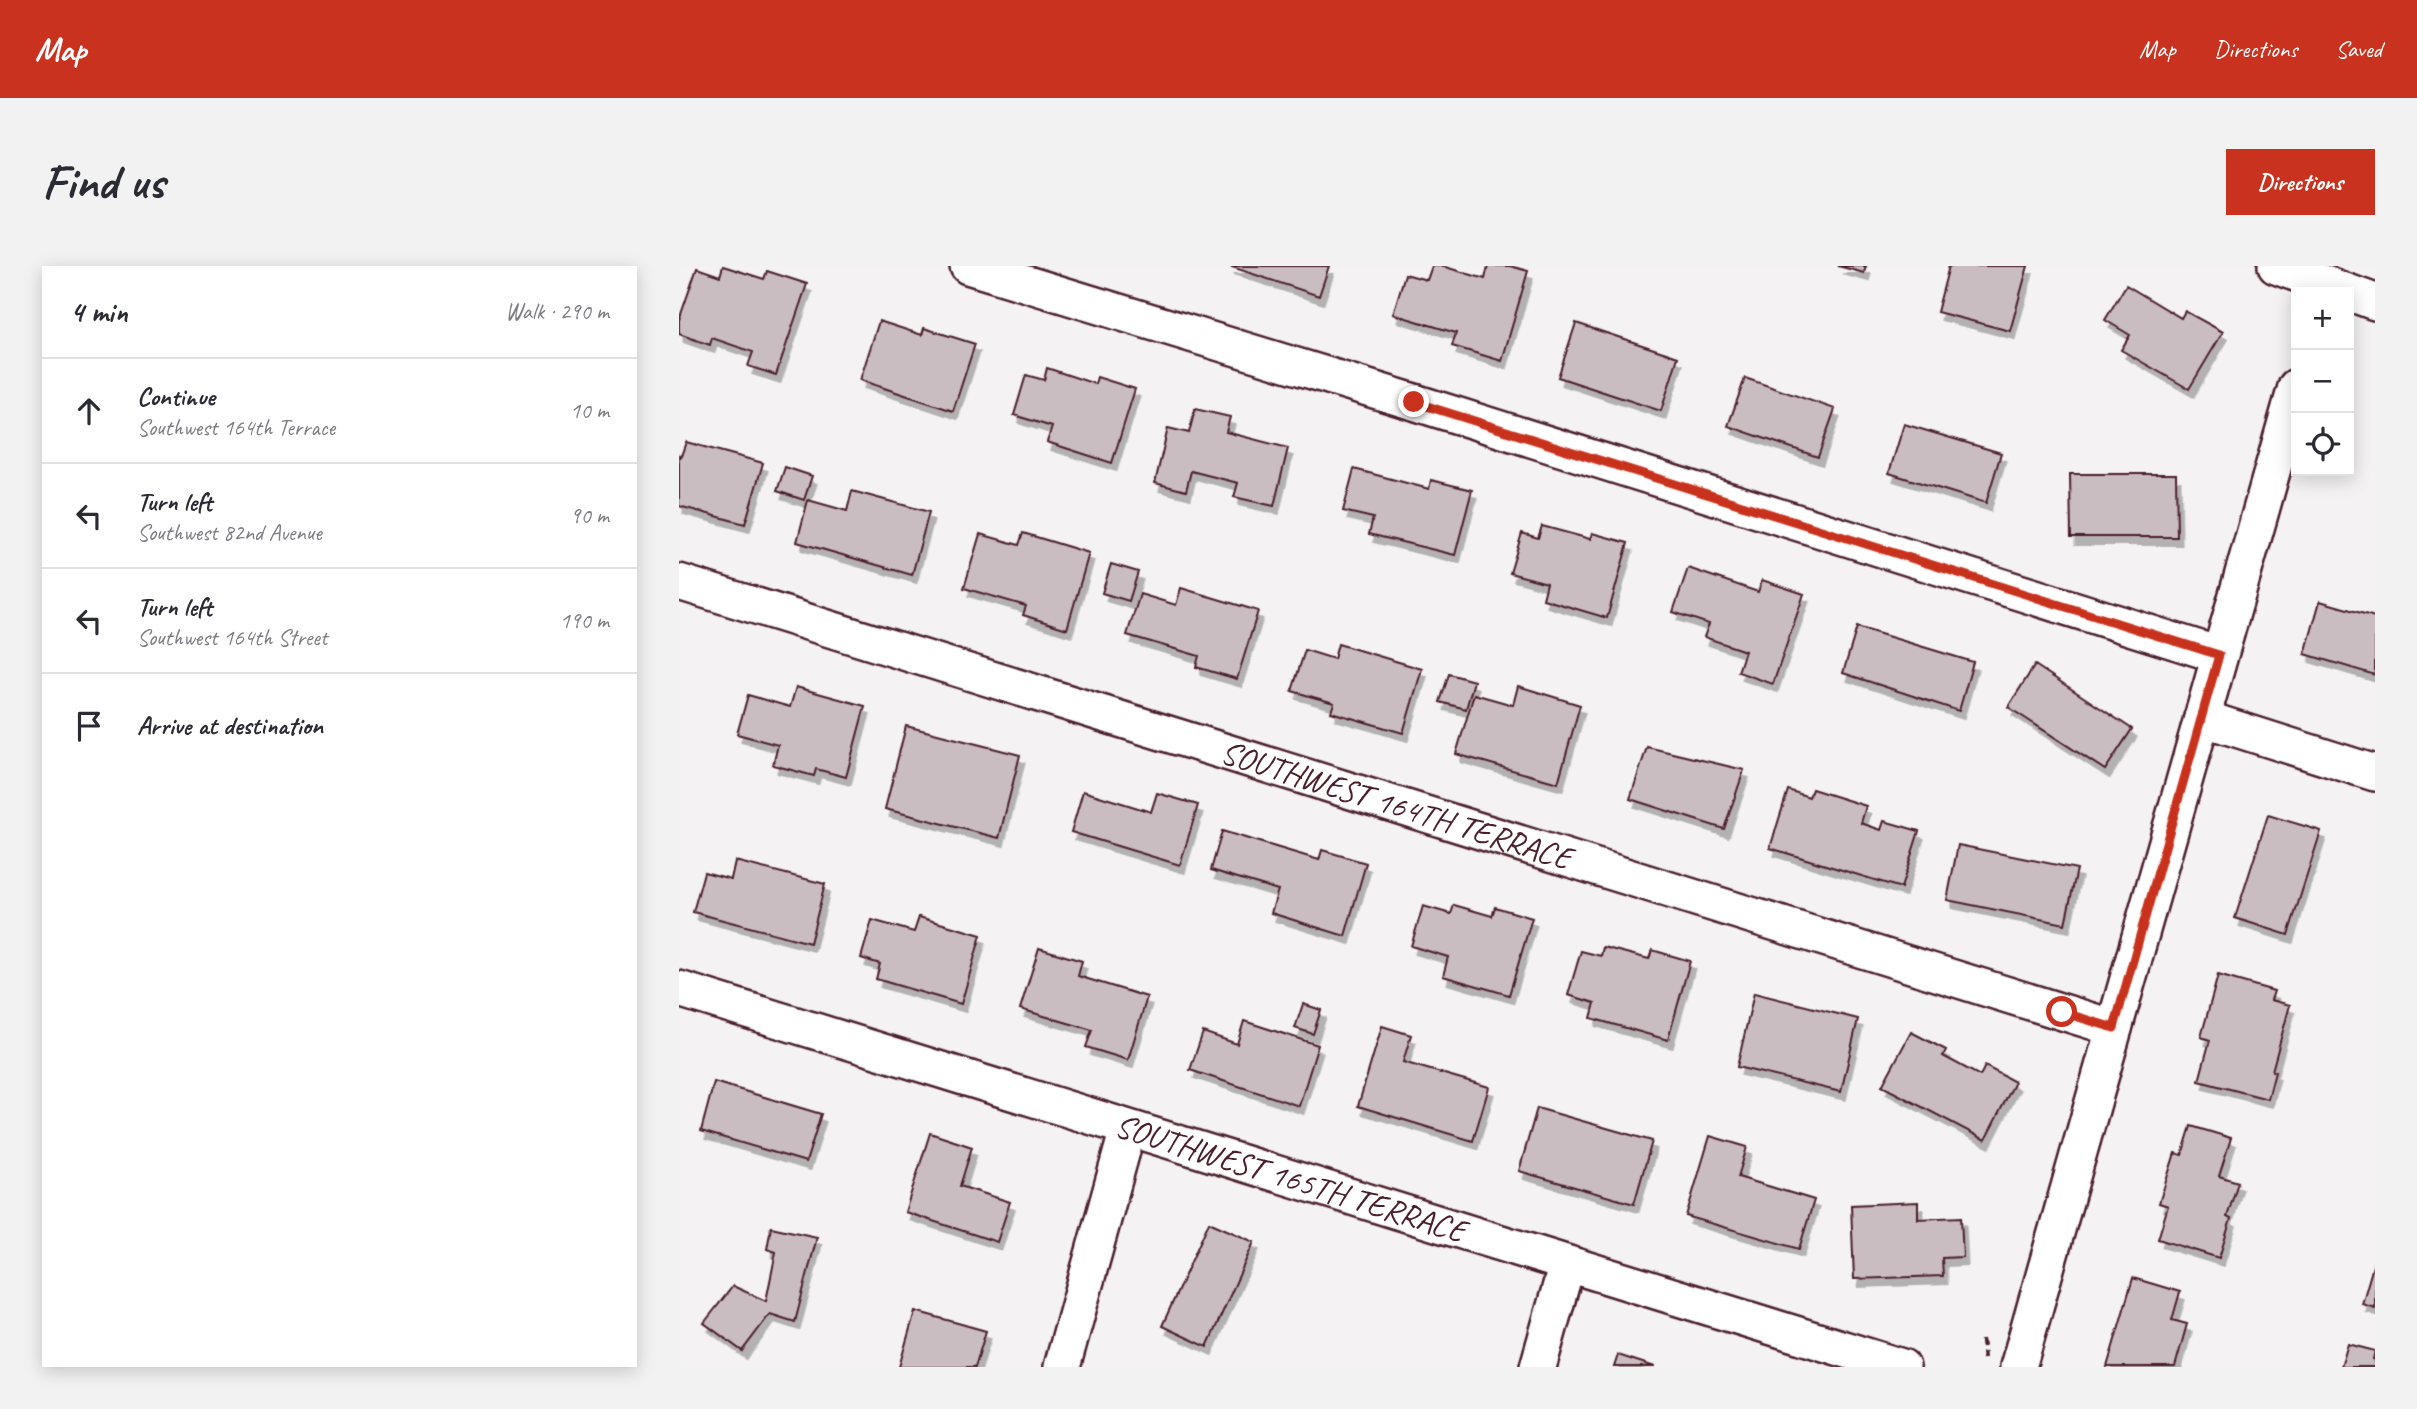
<!DOCTYPE html>
<meta charset="utf-8">
<style>
:root{--surface:#fff;--page:#f2f2f3;--text:#2b2b33;--muted:#7c7c81;--line:#e1e1e2;--accent:#c8321e}
body{margin:0;font-family:Caveat,sans-serif;background:var(--page);color:var(--text)}
.controls{position:absolute;right:21px;top:21px;display:grid;overflow:hidden;border-radius:0px;box-shadow:0 4px 18px #0003}
.controls button{width:63px;height:63px;display:grid;place-items:center;padding:0;border:0;border-bottom:2px solid var(--line);background:var(--surface);color:var(--text);font:35px sans-serif}
.stop{position:absolute;width:21px;height:21px;margin:-16px;border:5px solid #c8321e;border-radius:50%;background:#fff}
.stop.end{background:#c8321e;border-color:#fff;box-shadow:0 2px 7px #0008}
.list{margin:0;padding:0;list-style:none}
h2{display:flex;justify-content:space-between;align-items:center;height:91px;margin:0;padding:0 28px;font-size:30px}
h2 small{font-size:23px;font-weight:400;color:var(--muted)}
.list li{display:grid;grid-template-columns:46px 1fr auto;gap:21px;align-items:center;box-sizing:border-box;height:105px;padding:0 28px;border-top:2px solid var(--line)}
.list b{display:block;font-size:26px;white-space:nowrap}
.list p{margin:0;font-size:23px;white-space:nowrap;color:var(--muted)}
.list em{font-size:23px;font-style:normal;color:var(--muted)}
.icon{flex:none;width:38px;height:38px;fill:none;stroke:currentColor;stroke-width:2;stroke-linecap:round;stroke-linejoin:round}
.map{position:relative;flex:none;width:1696px;height:1101px;overflow:hidden;border-radius:0px}
header{display:flex;align-items:center;gap:42px;box-sizing:border-box;height:98px;padding:0 35px;background:var(--accent);color:#fff}
header strong{font-size:33px}
nav{display:flex;gap:38px;margin-inline-start:auto;font-size:24px}
.intro{display:flex;align-items:center;justify-content:space-between;box-sizing:border-box;height:168px;padding:0 42px}
h1{margin:0;font-size:49px}
.button{padding:18px 32px;border-radius:0px;background:var(--accent);color:#fff;font-size:24px;font-weight:700}
main{display:flex;gap:42px;padding:0 42px}
aside{flex:1;background:var(--surface);border-radius:0px;box-shadow:0 4px 18px #0003}
.map>svg:first-child{display:block}
.building{fill:#cabdc1;stroke:#4a1f2b;stroke-width:2;filter:url(#shadow)}
.lines{fill:none;stroke-linecap:round;stroke-linejoin:round}
.minor-casing{stroke:#4a1f2b;stroke-width:40}
.path{stroke:#4a1f2b;stroke-width:4.5;stroke-dasharray:7 5;stroke-linecap:butt}
.minor{stroke:#fff;stroke-width:35}
.route{stroke:#c8321e;stroke-width:9}
.labels{text-anchor:middle;dominant-baseline:central;stroke-width:6;stroke-linejoin:round;paint-order:stroke}
.street-label{font-size:33px;fill:#4a1f2b;stroke:#fff}
</style>
<header>
<strong>Map</strong>
<nav><a>Map</a><a>Directions</a><a>Saved</a></nav>
</header>
<div class="intro"><h1>Find us</h1><a class="button">Directions</a></div>
<main>
<aside>
<h2>4 min<small>Walk · 290 m</small></h2>
<ul class="list">
<li><svg class="icon" aria-label="ahead" viewBox="0 0 24 24"><path d="M12 20V5M6 11l6-6 6 6"/></svg><div><b>Continue</b><p>Southwest 164th Terrace</p></div><em>10 m</em></li>
<li><svg class="icon" aria-label="left" viewBox="0 0 24 24"><path d="M17 20v-9H6M10 6l-5 5 5 5"/></svg><div><b>Turn left</b><p>Southwest 82nd Avenue</p></div><em>90 m</em></li>
<li><svg class="icon" aria-label="left" viewBox="0 0 24 24"><path d="M17 20v-9H6M10 6l-5 5 5 5"/></svg><div><b>Turn left</b><p>Southwest 164th Street</p></div><em>190 m</em></li>
<li><svg class="icon" aria-label="arrive" viewBox="0 0 24 24"><path d="M6 21V4h12l-3 4 3 4H6"/></svg><div><b>Arrive at destination</b></div></li>
</ul>
</aside>
<div class="map">
<svg width="1696" height="1101" viewBox="0 0 1696 1101">
<defs>
<filter id="shadow"><feDropShadow dx="4.5" dy="8" stdDeviation="0" flood-color="#0004"/></filter>
</defs>
<rect width="100%" height="100%" fill="#f4f2f2"/>
<filter id="ink" filterUnits="userSpaceOnUse"><feTurbulence type="fractalNoise" baseFrequency=".0143" numOctaves="2"/><feDisplacementMap in="SourceGraphic" scale="14" xChannelSelector="R" yChannelSelector="G"/><feConvolveMatrix kernelMatrix="1 2 1 2 8 2 1 2 1" color-interpolation-filters="sRGB"/></filter>
<g filter="url(#ink)">
<!-- building -->
<path class="building" d="M44,0L85,13L88,5L128,18L97,109L69,100L74,86L33,72L31,79L0,68V54L18,2L41,10Z
M550,0H650L640,30Z
M753,0H763L806,13L809,0H831L849,5L823,95L773,80L777,67L714,48L726,8L748,14Z
M1159,0H1187L1185,7Z
M1270,0H1349L1331,65L1258,46Z
M1447,19L1502,52L1506,45L1544,66L1510,123L1442,84L1451,69L1426,54Z
M200,55L243,69L245,62L296,78L274,145L181,114Z
M897,57L999,91L982,145L879,111Z
M368,102L416,118L418,111L456,123L433,197L368,176L373,161L335,149L347,109L365,114Z
M1066,112L1156,143L1139,191L1049,160Z
M516,143L551,151L547,166L609,182L595,240L555,231L559,217L512,205L507,225L476,217L489,162L510,167Z
M1225,158L1322,187L1307,237L1210,207Z
M7,176L84,197L66,258L0,240V189L2,190Z
M106,201L133,210L125,234L98,225Z
M675,203L750,223L752,214L793,224L776,289L690,268L694,252L664,245Z
M1391,208H1497L1498,271H1392Z
M173,225L250,246L233,309L118,276L129,234L168,245Z
M863,260L911,273L913,267L949,277L928,352L864,333L868,317L831,307L843,267L859,272Z
M344,267L410,287L388,363L344,349L347,340L285,322L301,268L340,279Z
M432,298L459,306L450,335L423,327Z
M1009,302L1079,326L1083,314L1125,328L1094,418L1059,406L1066,385L1025,371L1030,358L994,346Z
M502,322L579,345L558,413L517,401L520,390L448,369L461,328L497,339Z
M1641,335L1696,351V409L1626,388Z
M1178,361L1294,396L1280,445L1164,407Z
M659,378L743,403L724,467L652,446L655,437L613,425L626,384L655,393Z
M1356,399L1453,463L1426,504L1329,441Z
M770,408L795,415L787,443L761,436Z
M839,420L901,439L879,517L777,488L795,428L834,439Z
M117,421L186,440L167,511L137,503L135,510L94,499L99,479L58,468L69,429L111,441Z
M227,460L341,489L320,572L206,543Z
M968,481L1065,504L1045,563L951,533Z
M1133,523L1187,540L1182,557L1202,564L1205,555L1240,565L1222,622L1091,582L1109,524L1130,531Z
M404,525L472,546L478,527L519,539L501,599L392,566Z
M1589,549L1642,565L1609,669L1556,652Z
M543,565L640,594L643,584L687,597L666,670L592,647L599,624L532,604Z
M1279,579L1398,603L1386,658L1268,634Z
M56,595L146,618L131,677L14,646L25,606L52,613Z
M775,639L813,650L816,641L853,652L830,729L764,710L769,691L732,680L744,640L772,648Z
M240,651L302,669L282,738L197,713L201,698L182,692L193,654L235,666Z
M924,681L970,693L973,684L1011,695L989,774L912,752L916,737L889,729L902,685L922,690Z
M360,682L403,695L399,710L468,731L449,794L407,781L413,764L341,743Z
M1539,709L1595,725L1592,734L1611,739L1593,805L1596,806L1589,833L1520,815L1531,774L1522,771Z
M1075,727L1179,753L1162,826L1058,801Z
M624,738L642,744L634,768L616,762Z
M565,755L639,779L620,840L511,804L524,766L558,778Z
M703,760L732,769L724,796L810,821L794,875L679,840Z
M1232,766L1267,784L1264,790L1301,810L1306,800L1336,816L1306,874L1203,820Z
M35,816L142,848L127,896L22,865Z
M858,842L973,875L955,938L840,905Z
M1512,860L1552,872L1540,910L1559,916L1548,951L1552,953L1540,992L1479,973L1489,940L1480,937L1496,887L1503,889Z
M251,867L293,881L281,920L331,936L318,976L226,946Z
M1031,870L1068,881L1059,911L1135,934L1120,983L1007,950Z
M1239,936V953L1282,951L1284,991L1263,992L1264,1010L1175,1013L1172,939Z
M530,956L575,976L528,1081L483,1060Z
M92,961L138,971L116,1056L91,1048L63,1085L25,1057L54,1020L87,1035L97,986L88,983Z
M1696,993V1042L1683,1038Z
M1454,1012L1501,1026L1493,1054L1508,1058L1496,1101H1428Z
M236,1045L307,1065L296,1101H220Z
M1669,1078L1696,1085L1694,1093L1696,1094V1101H1662Z
M939,1089L976,1101H935Z"/>
<g class="lines">
<!-- minor casing -->
<g class="minor-casing">
<g id="minor">
<path d="M289,0L735,136L1540,389"/>
<path d="M1597,0L1696,36"/>
<path id="s1" d="M0,316L1435,762"/>
<path d="M1523,452L1696,507"/>
<path id="s2" d="M0,723L1223,1101"/>
<path d="M383,1101L449,863"/>
<path d="M859,1101L888,998"/>
<path d="M1339,1101L1617,121"/>
</g>
</g>
<!-- path -->
<path class="path" d="M1303,1074L1305,1094"/>
<!-- minor -->
<use href="#minor" class="minor"/>
</g>
</g>
<g class="lines" filter="url(#ink)">
<!-- route -->
<path class="route" d="M735,136L1540,389L1435,762L1383,746"/>
</g>
<g class="labels">
<!-- street labels -->
<g class="street-label">
<text stroke="none"><textPath href="#s1" startOffset="751">SOUTHWEST 164TH TERRACE</textPath></text>
<text stroke="none"><textPath href="#s2" startOffset="640">SOUTHWEST 165TH TERRACE</textPath></text>
</g>
</g>
</svg>
<div class="controls">
<button>+</button>
<button>−</button>
<button><svg class="icon" aria-label="locate" viewBox="0 0 24 24"><circle cx="12" cy="12" r="6"/><path d="M12 2v4M12 18v4M2 12h4M18 12h4"/></svg></button>
</div>
<div class="stop" style="left:1383px;top:746px"></div>
<div class="stop end" style="left:735px;top:136px"></div>
</div>
</main>
